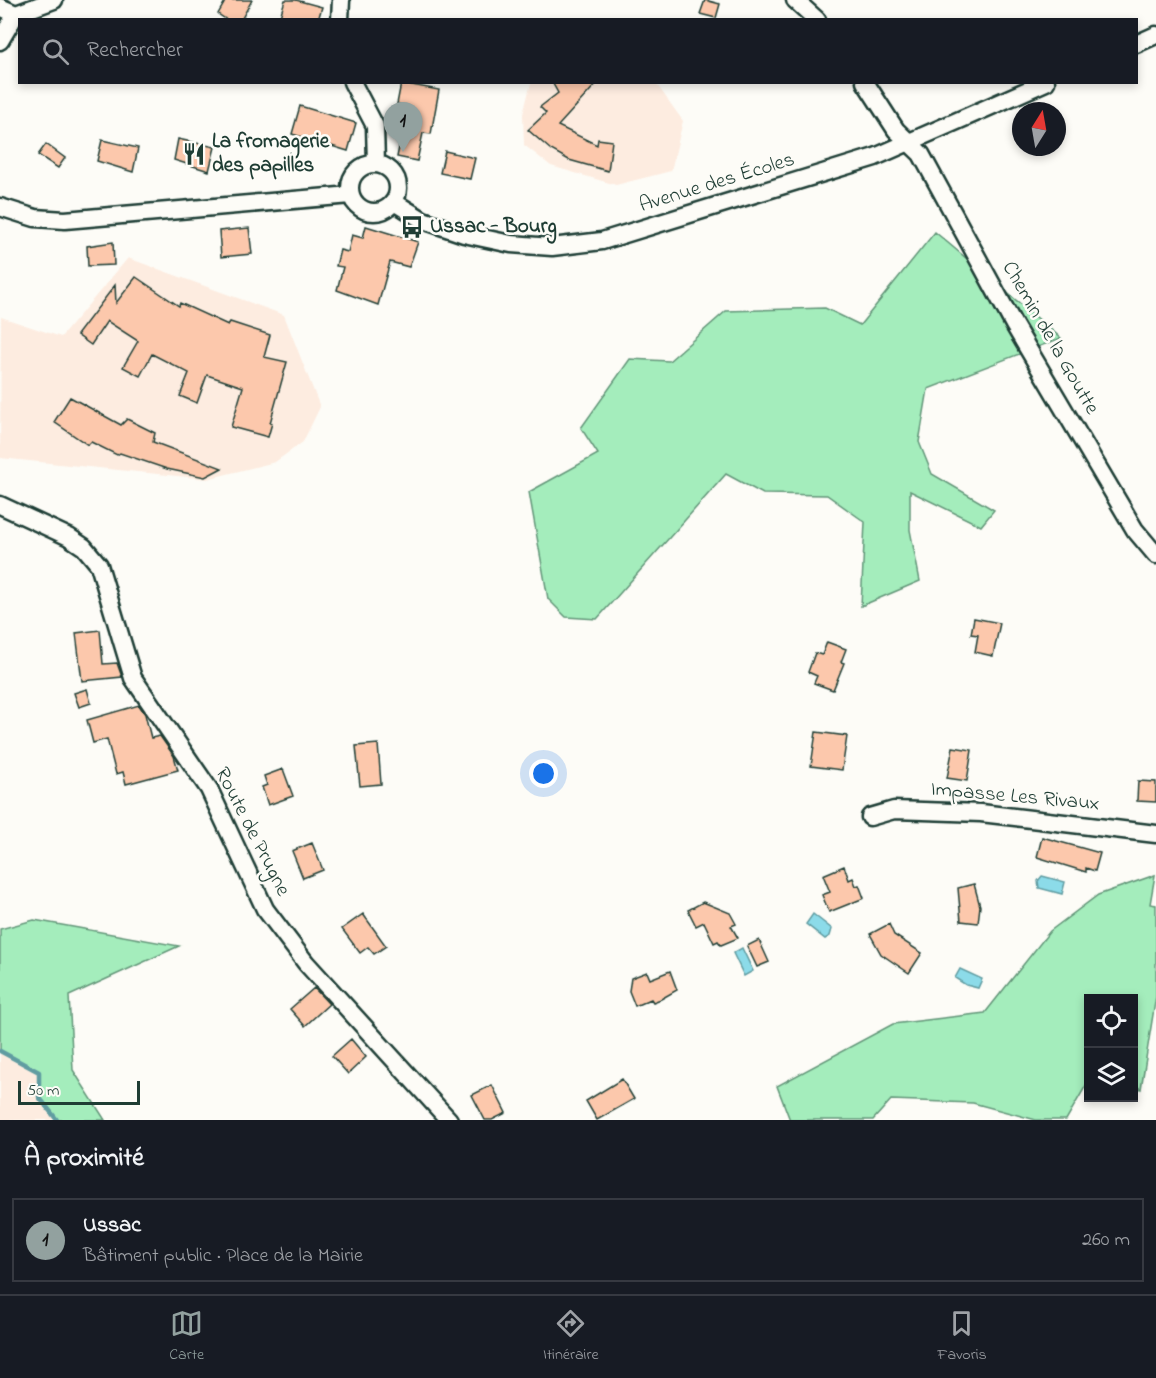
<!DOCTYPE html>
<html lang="fr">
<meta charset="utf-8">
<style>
:root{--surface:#171b24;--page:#242831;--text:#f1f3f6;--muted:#9ea1a6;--line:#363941;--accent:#92a19f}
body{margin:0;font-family:"Indie Flower",sans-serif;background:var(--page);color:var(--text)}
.controls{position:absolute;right:18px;bottom:18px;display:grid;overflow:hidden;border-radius:0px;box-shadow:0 3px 9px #0003}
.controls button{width:54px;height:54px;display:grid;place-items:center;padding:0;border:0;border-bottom:2px solid var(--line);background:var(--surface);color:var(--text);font:30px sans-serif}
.compass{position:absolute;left:1012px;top:102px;width:54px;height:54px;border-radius:50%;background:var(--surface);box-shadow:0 3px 9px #0003;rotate:11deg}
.scale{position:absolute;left:18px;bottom:15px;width:122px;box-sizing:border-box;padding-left:6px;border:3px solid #1f3d34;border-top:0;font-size:16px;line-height:21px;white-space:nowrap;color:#1f3d34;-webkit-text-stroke:4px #fdfcf7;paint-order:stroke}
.you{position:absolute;left:544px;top:774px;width:21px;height:21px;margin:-15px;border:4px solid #fff;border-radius:50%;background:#1a73e8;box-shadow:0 0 0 9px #1a73e833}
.badge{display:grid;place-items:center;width:39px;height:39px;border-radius:50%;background:var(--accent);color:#111;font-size:20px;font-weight:700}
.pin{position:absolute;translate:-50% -50px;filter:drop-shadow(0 2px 3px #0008)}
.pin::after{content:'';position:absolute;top:32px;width:21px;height:18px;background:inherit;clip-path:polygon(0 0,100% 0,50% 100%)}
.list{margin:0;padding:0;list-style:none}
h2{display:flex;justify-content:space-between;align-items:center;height:78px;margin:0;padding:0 24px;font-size:26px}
h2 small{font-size:20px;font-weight:400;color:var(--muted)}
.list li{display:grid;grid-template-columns:39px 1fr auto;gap:18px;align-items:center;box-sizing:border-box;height:84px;margin:0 12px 12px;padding:0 12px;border:2px solid var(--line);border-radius:0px}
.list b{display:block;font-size:22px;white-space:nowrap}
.list p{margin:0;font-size:20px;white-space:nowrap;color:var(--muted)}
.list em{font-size:20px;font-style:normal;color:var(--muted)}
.icon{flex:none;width:33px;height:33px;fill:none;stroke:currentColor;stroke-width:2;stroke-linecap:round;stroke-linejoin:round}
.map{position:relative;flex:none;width:1156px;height:1120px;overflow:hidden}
.search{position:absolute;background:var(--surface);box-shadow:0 3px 9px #0003;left:18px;right:18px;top:18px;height:66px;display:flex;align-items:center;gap:15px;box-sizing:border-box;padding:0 21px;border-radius:0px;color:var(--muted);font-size:22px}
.sheet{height:174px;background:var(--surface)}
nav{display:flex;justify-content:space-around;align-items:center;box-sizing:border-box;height:84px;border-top:2px solid var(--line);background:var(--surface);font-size:16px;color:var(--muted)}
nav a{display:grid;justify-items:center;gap:3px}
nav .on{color:var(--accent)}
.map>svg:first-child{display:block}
.built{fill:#fdece0}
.green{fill:#a4edbc;stroke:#629578;stroke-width:1.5}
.water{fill:#8cdbe9;stroke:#609ca1;stroke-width:1.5}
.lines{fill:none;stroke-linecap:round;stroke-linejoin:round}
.stream{stroke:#609ca1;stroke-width:4.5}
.building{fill:#fcc8ac;stroke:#1f3d34;stroke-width:1.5}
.minor-casing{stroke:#1f3d34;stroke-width:21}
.minor{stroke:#fdfcf7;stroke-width:16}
.labels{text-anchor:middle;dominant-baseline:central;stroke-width:5;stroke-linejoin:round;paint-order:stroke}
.poi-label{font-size:21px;font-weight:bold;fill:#1f3d34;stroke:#fdfcf7;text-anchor:start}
.street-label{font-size:21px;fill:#1f3d34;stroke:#fdfcf7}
</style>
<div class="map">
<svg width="1156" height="1120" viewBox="0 0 1156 1120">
<rect width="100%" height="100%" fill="#fdfcf7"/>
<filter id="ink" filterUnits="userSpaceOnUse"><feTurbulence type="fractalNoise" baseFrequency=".0167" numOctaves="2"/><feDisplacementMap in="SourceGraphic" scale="12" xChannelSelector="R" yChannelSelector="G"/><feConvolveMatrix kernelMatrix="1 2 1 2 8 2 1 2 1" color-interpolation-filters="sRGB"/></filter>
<g filter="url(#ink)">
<!-- built -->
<path class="built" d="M655,82L683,121L671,171L616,185L551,166L524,145L523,114L531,83Z
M128,258L284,315L320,407L303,442L275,462L207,479L0,458L1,317L61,337Z
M0,1051L39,1072V1097L57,1120H0Z"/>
<!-- green -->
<path class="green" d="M935,232L1061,338L928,389L919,442L932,474L994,510L981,526L910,491V530L920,581L861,606L865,522L827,495L763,494L726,474L597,619L566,617L548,599L529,492L598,454L581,428L630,359L669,361L726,311L825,308L860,325Z
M1155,875L1150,904L1156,905V996L1141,1089L1134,1085V998H1088V1082L1066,1120H1036L973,1103L891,1100L873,1120H790L777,1086L893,1024L985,1013L1050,931L1098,895Z
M34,920L179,946L69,996L73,1070L105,1120H57L39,1097V1072L0,1051V929Z"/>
<!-- water -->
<path class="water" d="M1042,876L1065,882L1062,894L1039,888L1038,881Z
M813,914L832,929L830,936L825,939L806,924Z
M742,948L753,971L744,976L733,953Z
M960,969L982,979L978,988L966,985L955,978Z"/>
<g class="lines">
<!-- stream -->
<path class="stream" d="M0,1051L39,1072V1097L57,1120"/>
</g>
<!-- building -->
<path class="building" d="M226,0H252L241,20H227L218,14Z
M285,0H296L322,7L318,20H279Z
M705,0L720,4L716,18L700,14Z
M552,82H598L558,126L597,145L598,139L612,141L608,171L569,160L551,150L528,130L546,113L540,107L558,93Z
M401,83L439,90L431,134L423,133L417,161L397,157L403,128H400L402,105L397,104Z
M300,106L356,123L348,151L292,134Z
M178,139L215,147L209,171L174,160Z
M102,140L138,148L133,172L97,161Z
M46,144L65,158L58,168L38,155Z
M445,151L475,158L470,179L440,173Z
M366,226L418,242L409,267L390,262L378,305L337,290L343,267L336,266L340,250L348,252L352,235L363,238Z
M249,228L252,254L221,257L219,231Z
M113,242L114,265L88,266L87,246Z
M136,277L179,306L180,303L228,325L230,322L270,335L264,357L287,362L270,423H272L268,437L231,427L243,387L207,375L197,403L180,396L189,373L152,354L140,376L123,367L138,341L107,321L91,345L77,335L115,285L116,303Z
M70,397L121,425L127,419L155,433L153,442L222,468L205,477L167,469L120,453L117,455L91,442L88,445L54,422Z
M974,618L1000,623L993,656L975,652L978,635L971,634Z
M100,630L103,664L117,663L122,677L82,681L76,633Z
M827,642L846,649L841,662L844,663L833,690L814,683L817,676L808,672L815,653L822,655Z
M87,689L91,703L79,707L74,693Z
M139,705L145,714L151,738L160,736L174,756L178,770L126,784L123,772L116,774L107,739L93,743L87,720Z
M816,732L847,736L842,770L811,766Z
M378,744L381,784L360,786L356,746Z
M953,747L972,750L967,781L947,778Z
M283,769L293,796L268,805L262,787L267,785L264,776Z
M1138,781L1156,782V802L1137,801Z
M1042,837L1100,853L1095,871L1086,868V872L1037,857Z
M312,843L323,870L303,878L292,851Z
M844,866L849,880L853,878L856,886L859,885L864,898L829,912L822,895L830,892L823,875Z
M974,884L980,906L978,923L961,921L958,888Z
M703,902L730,913L736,924L731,926L738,938L721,945L718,941L714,943L704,922L696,926L688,910Z
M363,914L386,946L374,954L368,947L360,953L342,929Z
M889,924L894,935L922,953L909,973L881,954L870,934Z
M759,940L769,962L757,967L747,946Z
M670,971L677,990L661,999L653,1002L651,999L635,1006L629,991L631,978L647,972L650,979Z
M314,988L329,1004L305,1026L290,1009Z
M351,1039L366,1057L348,1074L332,1056Z
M622,1079L634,1099L597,1120L586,1101Z
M492,1085L506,1113L492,1120H485L472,1095Z"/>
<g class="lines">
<!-- minor casing -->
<g class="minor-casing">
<path id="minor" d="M795,0L817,20
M0,7L16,14L54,0
M340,20L341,0
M0,41L16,14
M1136,44L1156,35
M352,82L375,126L376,164
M865,82L896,130L921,154L1014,325L1135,530L1156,555
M350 188a24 24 0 1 1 48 0a24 24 0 1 1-48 0Z
M394,202L423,220L464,234L511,244L552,247L602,241L875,157L1046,82
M0,207L35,218L65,220L351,195
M0,505L69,537L84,547L99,565L133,678L209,789L265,909L306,963L449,1120
M870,817L894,810L981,813L1156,834"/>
</g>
<!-- minor -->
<use href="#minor" class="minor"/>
</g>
</g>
<!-- icons -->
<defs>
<g id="restaurant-bare" transform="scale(1.8)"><path d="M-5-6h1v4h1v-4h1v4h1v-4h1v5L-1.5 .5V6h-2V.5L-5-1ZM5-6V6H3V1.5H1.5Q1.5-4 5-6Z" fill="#1f3d34" stroke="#fdfcf7" stroke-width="2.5" paint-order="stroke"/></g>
<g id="bus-bare" transform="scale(1.8)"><path d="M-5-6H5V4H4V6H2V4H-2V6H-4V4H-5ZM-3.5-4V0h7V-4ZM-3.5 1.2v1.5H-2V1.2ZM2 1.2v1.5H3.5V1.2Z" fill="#1f3d34" stroke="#fdfcf7" stroke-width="2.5" paint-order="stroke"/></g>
</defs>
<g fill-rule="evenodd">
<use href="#restaurant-bare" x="194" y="154"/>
<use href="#bus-bare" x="412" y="227"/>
</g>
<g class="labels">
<!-- poi labels -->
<g class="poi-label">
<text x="212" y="142">La fromagerie<tspan x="212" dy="24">des papilles</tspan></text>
<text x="430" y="227">Ussac - Bourg</text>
</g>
<!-- street labels -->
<g class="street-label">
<text transform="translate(717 183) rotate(-17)">Avenue des Écoles</text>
<text transform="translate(1050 338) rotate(60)">Chemin de la Goutte</text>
<text transform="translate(1015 797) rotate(5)">Impasse Les Rivaux</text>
<text transform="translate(252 832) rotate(63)">Route de Prugne</text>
</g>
</g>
</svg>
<div class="controls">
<button><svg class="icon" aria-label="locate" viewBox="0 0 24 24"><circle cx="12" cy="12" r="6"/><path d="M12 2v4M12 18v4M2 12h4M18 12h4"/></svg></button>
<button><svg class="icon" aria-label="layers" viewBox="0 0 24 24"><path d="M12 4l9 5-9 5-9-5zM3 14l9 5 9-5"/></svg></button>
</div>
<svg class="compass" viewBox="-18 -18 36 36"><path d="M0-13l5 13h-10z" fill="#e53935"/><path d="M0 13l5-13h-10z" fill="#9ea1a6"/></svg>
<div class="scale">50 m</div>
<div class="you"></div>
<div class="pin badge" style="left:403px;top:152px">1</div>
<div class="search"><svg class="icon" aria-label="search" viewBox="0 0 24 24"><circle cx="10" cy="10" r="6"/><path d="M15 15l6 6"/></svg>Rechercher</div>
</div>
<section class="sheet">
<h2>À proximité<small></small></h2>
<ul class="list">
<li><span class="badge">1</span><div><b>Ussac</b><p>Bâtiment public · Place de la Mairie</p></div><em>260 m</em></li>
</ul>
</section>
<nav>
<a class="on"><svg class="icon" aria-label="map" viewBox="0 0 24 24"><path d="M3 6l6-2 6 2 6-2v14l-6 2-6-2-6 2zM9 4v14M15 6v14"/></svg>Carte</a>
<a><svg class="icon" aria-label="directions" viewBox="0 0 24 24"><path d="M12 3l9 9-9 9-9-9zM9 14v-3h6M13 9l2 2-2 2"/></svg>Itinéraire</a>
<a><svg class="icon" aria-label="saved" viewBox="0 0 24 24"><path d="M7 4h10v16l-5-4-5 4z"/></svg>Favoris</a>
</nav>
